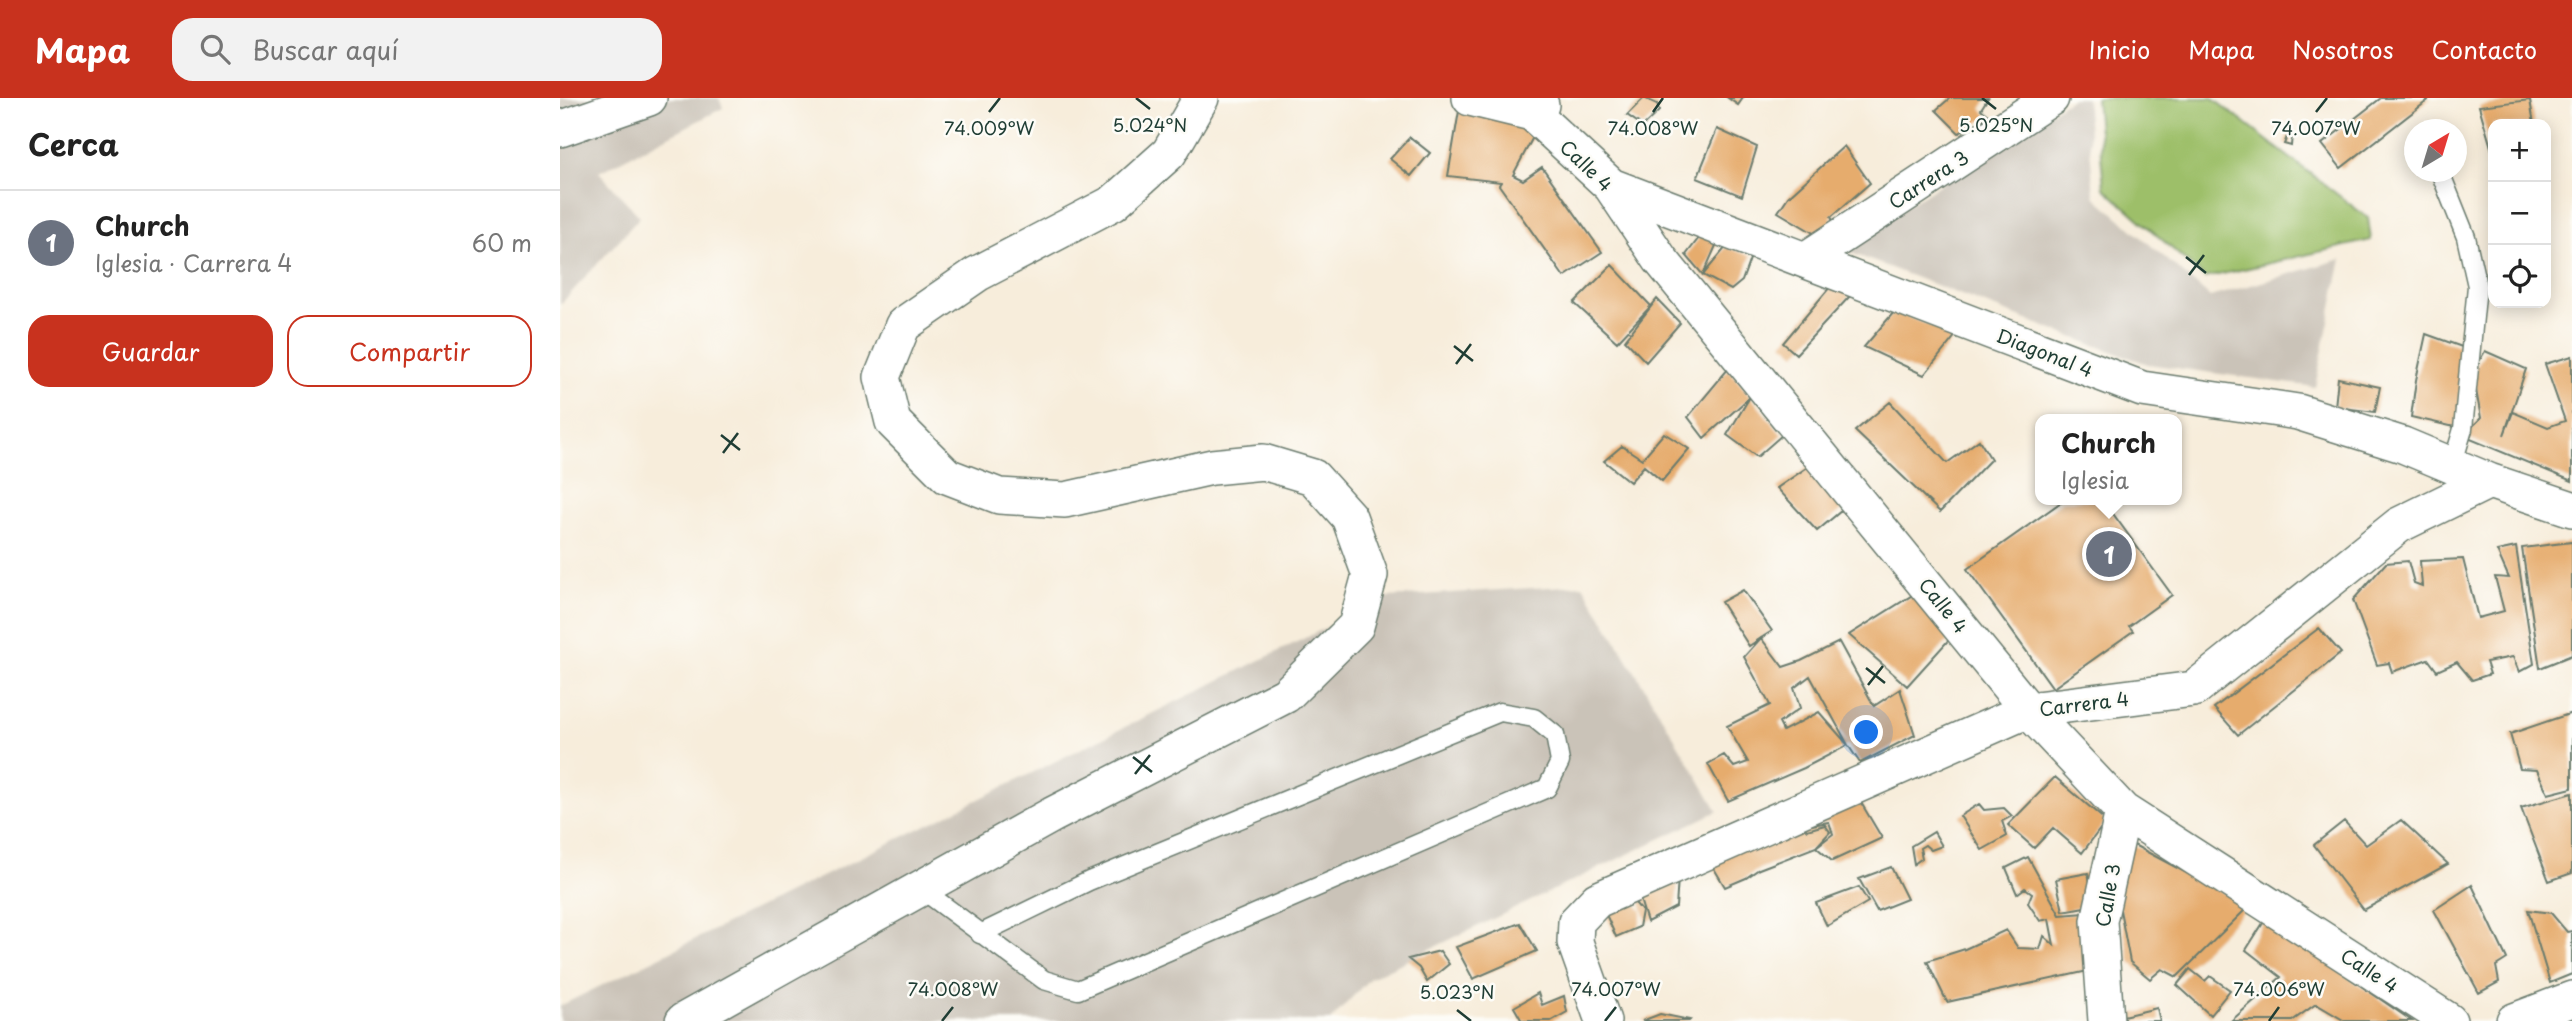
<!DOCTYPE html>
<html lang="es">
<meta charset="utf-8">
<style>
:root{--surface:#fff;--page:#f2f2f2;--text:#222;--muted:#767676;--line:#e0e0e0;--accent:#c8321e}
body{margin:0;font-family:"Playpen Sans",sans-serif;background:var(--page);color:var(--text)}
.controls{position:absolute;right:21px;top:21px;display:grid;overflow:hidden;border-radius:14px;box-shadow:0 4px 18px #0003}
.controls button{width:63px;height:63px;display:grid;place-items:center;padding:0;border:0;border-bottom:2px solid var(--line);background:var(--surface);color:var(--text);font:35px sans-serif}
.compass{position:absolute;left:1844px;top:21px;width:63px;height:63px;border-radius:50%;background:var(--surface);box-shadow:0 4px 18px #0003;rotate:38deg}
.you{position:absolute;left:1307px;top:635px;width:24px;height:24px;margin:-18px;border:5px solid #fff;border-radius:50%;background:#1a73e8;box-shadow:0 0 0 10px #1a73e833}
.badge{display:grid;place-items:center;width:46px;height:46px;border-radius:50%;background:var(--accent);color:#fff;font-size:23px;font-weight:700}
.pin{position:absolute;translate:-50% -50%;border:4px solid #fff;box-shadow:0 2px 7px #0006}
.popup{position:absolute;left:1475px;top:316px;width:147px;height:91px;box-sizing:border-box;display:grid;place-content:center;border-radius:14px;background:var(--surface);filter:drop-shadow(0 2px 5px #0005);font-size:23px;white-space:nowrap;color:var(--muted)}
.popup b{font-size:26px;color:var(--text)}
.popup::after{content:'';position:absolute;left:50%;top:100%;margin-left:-14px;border:14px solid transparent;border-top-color:var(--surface)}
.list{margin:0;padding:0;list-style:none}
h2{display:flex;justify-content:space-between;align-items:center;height:91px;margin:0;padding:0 28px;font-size:30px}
h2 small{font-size:23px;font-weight:400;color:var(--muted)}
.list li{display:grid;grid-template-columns:46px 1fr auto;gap:21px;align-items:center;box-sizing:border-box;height:105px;padding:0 28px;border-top:2px solid var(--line)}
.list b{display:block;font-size:26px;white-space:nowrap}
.list p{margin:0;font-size:23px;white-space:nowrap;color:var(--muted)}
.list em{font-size:23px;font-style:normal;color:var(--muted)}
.actions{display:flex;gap:14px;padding:21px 28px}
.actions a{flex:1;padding:16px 0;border:2px solid var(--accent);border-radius:21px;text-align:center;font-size:24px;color:var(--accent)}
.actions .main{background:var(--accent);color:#fff}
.icon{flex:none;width:38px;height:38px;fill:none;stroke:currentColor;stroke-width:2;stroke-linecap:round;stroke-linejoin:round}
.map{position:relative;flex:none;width:2012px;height:923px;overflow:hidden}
header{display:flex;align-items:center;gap:42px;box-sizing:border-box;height:98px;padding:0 35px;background:var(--accent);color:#fff}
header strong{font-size:33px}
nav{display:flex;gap:38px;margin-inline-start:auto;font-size:24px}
.search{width:490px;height:63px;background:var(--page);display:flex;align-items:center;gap:18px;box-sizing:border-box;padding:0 24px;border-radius:21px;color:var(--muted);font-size:26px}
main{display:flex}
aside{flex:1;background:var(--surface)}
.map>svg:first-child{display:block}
.industrial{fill:#cac3b8}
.green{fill:#9dbf69;stroke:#5e7e4e;stroke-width:2}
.building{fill:#e6ac6d;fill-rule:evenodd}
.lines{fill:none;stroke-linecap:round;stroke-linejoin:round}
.lane-casing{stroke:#6b7b6e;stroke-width:21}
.street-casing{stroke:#6b7b6e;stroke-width:38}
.lane{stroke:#fff;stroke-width:18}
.street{stroke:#fff;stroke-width:35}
.ticks{fill:none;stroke:#1f3d34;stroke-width:2.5}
.labels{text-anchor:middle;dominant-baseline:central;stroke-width:5;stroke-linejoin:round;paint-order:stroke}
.street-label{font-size:19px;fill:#1f3d34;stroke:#fdfcf7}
.ticks-label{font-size:18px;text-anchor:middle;fill:#1f3d34;stroke:#fdfcf7;stroke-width:5;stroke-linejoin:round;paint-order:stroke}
</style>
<header>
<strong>Mapa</strong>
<div class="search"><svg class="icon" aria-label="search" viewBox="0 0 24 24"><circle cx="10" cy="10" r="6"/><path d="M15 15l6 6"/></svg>Buscar aquí</div>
<nav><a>Inicio</a><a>Mapa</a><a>Nosotros</a><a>Contacto</a></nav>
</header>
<main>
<aside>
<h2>Cerca<small></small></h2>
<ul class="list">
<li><span class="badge" style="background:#6b7280">1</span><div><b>Church</b><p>Iglesia · Carrera 4</p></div><em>60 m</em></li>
</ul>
<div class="actions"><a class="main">Guardar</a><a>Compartir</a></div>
</aside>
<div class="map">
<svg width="2012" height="923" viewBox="0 0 2012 923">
<rect width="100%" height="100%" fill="#fdfcf7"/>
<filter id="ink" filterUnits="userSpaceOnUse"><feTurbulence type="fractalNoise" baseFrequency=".0143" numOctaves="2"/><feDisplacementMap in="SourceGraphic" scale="14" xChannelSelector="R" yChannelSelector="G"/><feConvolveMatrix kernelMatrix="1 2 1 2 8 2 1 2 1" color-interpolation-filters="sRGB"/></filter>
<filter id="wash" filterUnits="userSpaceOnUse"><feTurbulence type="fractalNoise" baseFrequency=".00686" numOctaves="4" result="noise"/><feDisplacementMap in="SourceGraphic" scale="28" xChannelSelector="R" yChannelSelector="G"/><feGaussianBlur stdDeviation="1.57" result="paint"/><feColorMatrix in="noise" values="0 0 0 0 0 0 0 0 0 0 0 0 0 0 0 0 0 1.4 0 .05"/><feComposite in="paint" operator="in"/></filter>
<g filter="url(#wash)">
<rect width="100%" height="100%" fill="#f7eddb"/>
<!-- industrial -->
<path class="industrial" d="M0,0H159L163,10L39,74L80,119L0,207Z
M1512,0H1526L1534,98L1650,199L1782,161L1755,289L1588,266L1506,237L1281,151Z
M1023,487L1158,713L810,880L770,923H0V908L828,499Z"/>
<!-- green -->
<path class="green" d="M1536,0H1652L1808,120L1811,142L1645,180L1544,90Z"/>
<g id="blocks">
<!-- building -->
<path class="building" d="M1084,0L1097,6L1099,13L1083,28L1067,17Z
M1168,0H1183L1178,7Z
M1390,0H1428L1421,11L1429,18L1399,35L1376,12Z
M1821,0H1871L1781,70L1762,46Z
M1970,2L1974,26H1933V56L1919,8Z
M900,7L957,18L973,39L953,77L963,82L982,69L1042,154L1004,179L939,87L941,84L888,78Z
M1157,31L1197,49L1182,98L1137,80Z
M1729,34L1732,36L1731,48L1724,46Z
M850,39L870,55L851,78L830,61Z
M1284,48L1310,85L1271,119L1274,125L1262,140L1218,114L1228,99Z
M1145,132L1158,143L1143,177L1126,157Z
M1166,149L1191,158L1182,183L1171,192L1143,177Z
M1052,167L1091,208L1057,244L1014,205Z
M1275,183L1290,198L1236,256L1223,245Z
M1097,201L1120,225L1086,264L1065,242Z
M1334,214L1396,237L1364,277L1304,249Z
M1866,236L1902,249L1899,330L1851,319L1856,282Z
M1925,253L1966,271L1944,337L1953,314L1988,329L2005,323L1985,266L2012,258V383L1903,338L1921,320L1913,275Z
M1168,271L1222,337L1197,359L1167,337L1190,299L1144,340L1128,319Z
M1778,280L1820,289L1815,314L1775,309Z
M1330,304L1387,365L1419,342L1431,361L1380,414L1295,333Z
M1104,335L1129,351L1102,383L1084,368L1070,384L1044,363L1062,348L1082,361Z
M1258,362L1288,407L1257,433L1217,390Z
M1504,402H1543L1612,497L1569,528L1573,533L1493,590L1407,471Z
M2012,444V557L1980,570L1962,450Z
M1956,449L1974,566L1959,574L1953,559L1926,564L1930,576L1912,582L1897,564L1877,573L1868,561L1832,574L1829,565L1817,567L1793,502L1826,465L1848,463L1854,485L1862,488L1860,463L1903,461L1918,520L1944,513L1935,479L1949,480L1937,453Z
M1367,488L1395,535L1347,588L1289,537Z
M1183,492L1212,533L1201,540L1223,569L1241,563L1279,544L1314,608L1340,591L1355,637L1300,665L1288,647L1244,670L1168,703L1148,666L1164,657L1174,669L1188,664L1167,628L1210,607L1184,559L1201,540L1189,548L1161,504ZM1250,578L1288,647L1259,614L1223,633L1219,625L1240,610L1234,590Z
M1759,530L1781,555L1678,637L1654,610Z
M2012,615V690L1988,696L1977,672L1960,671L1950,636Z
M1495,679L1546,723L1522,755L1493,730L1474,750L1448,727Z
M2012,695V775L1989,783L1961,710Z
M1300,703L1322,740L1272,763L1256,749L1273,736L1269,724L1246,728Z
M1419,706L1424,712L1444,710L1452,718L1442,723L1447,738L1422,752L1400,718Z
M1230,717L1247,732L1265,727L1270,734L1256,749L1199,771L1186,780L1165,789L1152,767Z
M1841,722L1888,766L1804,812L1754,747L1784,723L1806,747Z
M1374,734L1382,748L1371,752L1365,747L1360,750L1362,760L1354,766L1351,748Z
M1572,746L1689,808L1617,879L1602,871L1590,881L1570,864L1556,791Z
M1468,759L1500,817L1525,815L1528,873L1387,904L1367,863L1405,851L1446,832L1458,850L1480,851L1484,838L1494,847L1489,821L1480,823L1468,805L1472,795L1465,790L1457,796L1446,770Z
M1331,769L1347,801L1317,813L1299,781Z
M1528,775L1535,807L1503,813L1496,781Z
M1118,780L1116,809L1087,824L1079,798Z
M1912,787L1947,861L1936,868L1939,884L1919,895L1874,812Z
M1299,789L1308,804L1267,828L1256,805Z
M1070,799L1082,813L1079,829L1056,839L1044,812Z
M1968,812L1991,815L2007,834L2012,833V876L1990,885Z
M1705,822L1852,923H1785L1756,906L1732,923H1671L1721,879L1686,852Z
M960,825L977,853L913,881L896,849Z
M880,853L889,866L867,884L859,870L848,861Z
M1630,871L1645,883L1650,878L1670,892L1650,917L1617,887Z
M978,895L982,907L1004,898L1007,914L991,923H962L954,909Z
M1597,910L1600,923H1565L1563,918Z
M1100,916L1130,922L1129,923H1082Z"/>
</g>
</g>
<g filter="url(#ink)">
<use href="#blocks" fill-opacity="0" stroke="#6b7b6e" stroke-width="2"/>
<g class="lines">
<!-- lane casing -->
<g class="lane-casing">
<path id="lane" d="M1880,74L1906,139L1917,188L1903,331L1892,368
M360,790L484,882L518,892L987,690L1000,664L995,637L974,620L940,614L529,783L420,836"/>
</g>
<!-- street casing -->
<g class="street-casing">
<path id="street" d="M910,0L972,15L981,7
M961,0L972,15L1051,88L1100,161L1468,612L1563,713L1889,923
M0,31L89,0
M1051,88L1582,291L1738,314L1843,347L1929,383L2012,411
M1245,162L1491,0
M123,923L492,717L726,597L796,528L810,477L789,419L753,379L703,364L652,369L505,402L439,398L387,378L333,324L322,279L343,227L417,176L553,105L609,55L641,0
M1043,923L1015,844L1016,824L1037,802L1468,612L1634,591L1839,427L1929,383
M1546,923L1539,823L1563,713
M1954,923L2012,901"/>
</g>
<!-- lane -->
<use href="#lane" class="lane"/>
<!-- street -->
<use href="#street" class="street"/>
</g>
</g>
<!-- ticks -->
<path class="ticks" d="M576,0L590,11M1422,0L1436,11M429,14L440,0M1093,14L1103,0M1756,14L1767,0M1626,159L1646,175M1629,177L1644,157M894,248L913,263M896,266L911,246M161,337L180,352M163,355L178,335M1306,570L1325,585M1308,587L1323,568M573,659L592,674M575,676L590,657M897,912L911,923M382,923L393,909M1045,923L1056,909M1709,923L1719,909"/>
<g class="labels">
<!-- street labels -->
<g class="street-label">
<text transform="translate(1027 67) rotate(44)">Calle 4</text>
<text transform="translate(1368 81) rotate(-33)">Carrera 3</text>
<text transform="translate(1485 254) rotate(21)">Diagonal 4</text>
<text transform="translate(1384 507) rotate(51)">Calle 4</text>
<text transform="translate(1524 605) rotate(-7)">Carrera 4</text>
<text transform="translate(1547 797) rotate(-80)">Calle 3</text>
<text transform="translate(1810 872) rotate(33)">Calle 4</text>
</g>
</g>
<g class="ticks-label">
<text x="590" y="34">5.024°N</text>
<text x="1436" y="34">5.025°N</text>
<text x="429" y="37">74.009°W</text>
<text x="1093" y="37">74.008°W</text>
<text x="1756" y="37">74.007°W</text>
<text x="393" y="898">74.008°W</text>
<text x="1056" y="898">74.007°W</text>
<text x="1719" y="898">74.006°W</text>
<text x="897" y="901">5.023°N</text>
</g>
</svg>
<div class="controls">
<button>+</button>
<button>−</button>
<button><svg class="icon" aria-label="locate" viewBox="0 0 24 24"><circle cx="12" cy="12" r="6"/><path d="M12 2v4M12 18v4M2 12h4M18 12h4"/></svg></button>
</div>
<svg class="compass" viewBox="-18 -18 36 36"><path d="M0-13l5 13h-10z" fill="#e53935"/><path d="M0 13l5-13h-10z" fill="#767676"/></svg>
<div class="you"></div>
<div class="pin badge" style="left:1549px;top:456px;background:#6b7280">1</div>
<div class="popup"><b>Church</b>Iglesia</div>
</div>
</main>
